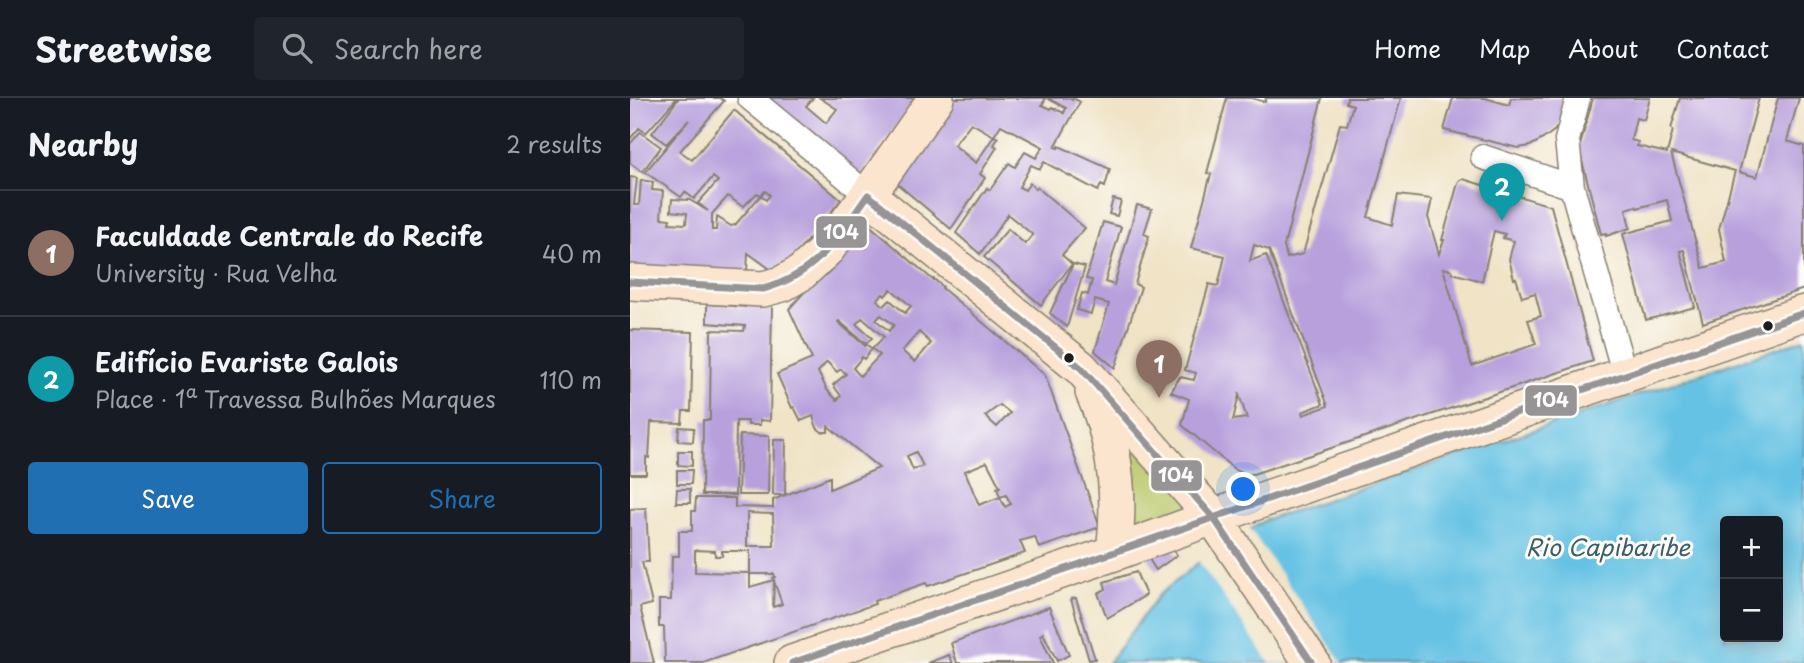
<!DOCTYPE html>
<meta charset="utf-8">
<style>
:root{--surface:#171b24;--page:#20242c;--text:#f1f3f6;--muted:#9ea1a6;--line:#363941;--accent:#1f6fb2}
body{margin:0;font-family:"Playpen Sans",sans-serif;background:var(--page);color:var(--text)}
.controls{position:absolute;right:21px;bottom:21px;display:grid;overflow:hidden;border-radius:7px;box-shadow:0 4px 18px #0003}
.controls button{width:63px;height:63px;display:grid;place-items:center;padding:0;border:0;border-bottom:2px solid var(--line);background:var(--surface);color:var(--text);font:35px sans-serif}
.you{position:absolute;left:614px;top:392px;width:24px;height:24px;margin:-18px;border:5px solid #fff;border-radius:50%;background:#1a73e8;box-shadow:0 0 0 10px #1a73e833}
.badge{display:grid;place-items:center;width:46px;height:46px;border-radius:50%;background:var(--accent);color:#fff;font-size:23px;font-weight:700}
.pin{position:absolute;translate:-50% -58px;filter:drop-shadow(0 2px 4px #0008)}
.pin::after{content:'';position:absolute;top:37px;width:24px;height:21px;background:inherit;clip-path:polygon(0 0,100% 0,50% 100%)}
.list{margin:0;padding:0;list-style:none}
h2{display:flex;justify-content:space-between;align-items:center;height:91px;margin:0;padding:0 28px;font-size:30px}
h2 small{font-size:23px;font-weight:400;color:var(--muted)}
.list li{display:grid;grid-template-columns:46px 1fr auto;gap:21px;align-items:center;box-sizing:border-box;height:126px;padding:0 28px;border-top:2px solid var(--line)}
.list b{display:block;font-size:26px;white-space:nowrap}
.list p{margin:0;font-size:23px;white-space:nowrap;color:var(--muted)}
.list em{font-size:23px;font-style:normal;color:var(--muted)}
.actions{display:flex;gap:14px;padding:21px 28px}
.actions a{flex:1;padding:16px 0;border:2px solid var(--accent);border-radius:7px;text-align:center;font-size:24px;color:var(--accent)}
.actions .main{background:var(--accent);color:#fff}
.icon{flex:none;width:38px;height:38px;fill:none;stroke:currentColor;stroke-width:2;stroke-linecap:round;stroke-linejoin:round}
.map{position:relative;flex:none;width:1174px;height:565px;overflow:hidden}
header{display:flex;align-items:center;gap:42px;box-sizing:border-box;height:98px;padding:0 35px;background:var(--surface);border-bottom:2px solid var(--line)}
header strong{font-size:33px}
nav{display:flex;gap:38px;margin-inline-start:auto;font-size:24px}
.search{width:490px;height:63px;background:var(--page);display:flex;align-items:center;gap:18px;box-sizing:border-box;padding:0 24px;border-radius:7px;color:var(--muted);font-size:26px}
main{display:flex}
aside{flex:1;background:var(--surface)}
.map>svg:first-child{display:block}
.green{fill:#b9c769;stroke:#6a7242;stroke-width:2}
.water{fill:#66c2e4;stroke:#416f80;stroke-width:2;fill-rule:evenodd}
.pier{fill:#f0e3c6}
.building{fill:#b8a0dd;fill-rule:evenodd}
.lines{fill:none;stroke-linecap:round;stroke-linejoin:round}
.street-casing{stroke:#868071;stroke-width:27}
.secondary-casing{stroke:#868071;stroke-width:38}
.street{stroke:#fff;stroke-width:24}
.secondary{stroke:#fce5cf;stroke-width:35}
.bus-1-casing{stroke:#fdfcf7;stroke-width:12}
.bus-1{stroke:#969494;stroke-width:7}
.bus-dot{fill:#1c1c1c;stroke:#fdfcf7;stroke-width:2.5}
.labels{text-anchor:middle;dominant-baseline:central;stroke-width:6;stroke-linejoin:round;paint-order:stroke}
.water-label{font-size:23px;font-style:italic;fill:#3a5e6c;stroke:#fdfcf7}
.line-badge{stroke:#fdfcf7;stroke-width:2.5}
.badge-label{font-size:19px;text-anchor:middle;font-weight:bold;fill:#fff}
</style>
<header>
<strong>Streetwise</strong>
<div class="search"><svg class="icon" aria-label="search" viewBox="0 0 24 24"><circle cx="10" cy="10" r="6"/><path d="M15 15l6 6"/></svg>Search here</div>
<nav><a>Home</a><a>Map</a><a>About</a><a>Contact</a></nav>
</header>
<main>
<aside>
<h2>Nearby<small>2 results</small></h2>
<ul class="list">
<li><span class="badge" style="background:#8d6e63">1</span><div><b>Faculdade Centrale do Recife</b><p>University · Rua Velha</p></div><em>40 m</em></li>
<li><span class="badge" style="background:#0f9aa8">2</span><div><b>Edifício Evariste Galois</b><p>Place · 1ª Travessa Bulhões Marques</p></div><em>110 m</em></li>
</ul>
<div class="actions"><a class="main">Save</a><a>Share</a></div>
</aside>
<div class="map">
<svg width="1174" height="565" viewBox="0 0 1174 565">
<rect width="100%" height="100%" fill="#fdfcf7"/>
<filter id="ink" filterUnits="userSpaceOnUse"><feTurbulence type="fractalNoise" baseFrequency=".0143" numOctaves="2"/><feDisplacementMap in="SourceGraphic" scale="14" xChannelSelector="R" yChannelSelector="G"/><feConvolveMatrix kernelMatrix="1 2 1 2 8 2 1 2 1" color-interpolation-filters="sRGB"/></filter>
<filter id="wash" filterUnits="userSpaceOnUse"><feTurbulence type="fractalNoise" baseFrequency=".00686" numOctaves="4" result="noise"/><feDisplacementMap in="SourceGraphic" scale="28" xChannelSelector="R" yChannelSelector="G"/><feGaussianBlur stdDeviation="1.57" result="paint"/><feColorMatrix in="noise" values="0 0 0 0 0 0 0 0 0 0 0 0 0 0 0 0 0 1.4 0 .05"/><feComposite in="paint" operator="in"/></filter>
<g filter="url(#wash)">
<rect width="100%" height="100%" fill="#f0e3c6"/>
<!-- green -->
<path class="green" d="M447,275L583,419L498,450Z"/>
<!-- water -->
<path class="water" d="M1174,241V565H478L529,497L580,455L636,422ZM1095,423H1148V539H1095Z"/>
<!-- pier -->
<path class="pier" d="M618,428L712,565H640L567,461L578,452Z"/>
<g id="blocks">
<!-- building -->
<path class="building" d="M0,0H47L16,35L9,30L0,41Z
M49,0H90L94,3L50,53L62,62L104,12L211,102L157,167L153,165L143,173L118,155L117,174L0,175V79L7,80L4,107H9L11,82L23,84L22,92L33,93L31,120L40,121L39,125L56,126L57,115L41,113L42,101L58,102V101L78,113L68,105L88,83L83,79L64,101L55,94L51,99L15,74L59,22L36,46L22,35ZM135,93L140,97L136,102L131,97L105,127L101,128L87,119L86,132H82V116L98,98L113,109L127,95L131,97Z
M132,0H183L176,8L196,25L207,11L190,0H287L228,81Z
M321,0H416L412,7L421,11L422,9L434,15L436,10L417,0H439L442,2L443,0L450,4L425,49L428,50L429,48L480,71L475,89L471,87L468,93L414,64L410,71L401,67L389,89L395,92L400,85L405,91L407,89L455,130L432,157L442,166L411,207L354,159L378,131L395,146L403,137L381,119L378,116L350,156L326,135L357,90L360,92L379,65L385,69L395,54L406,60L413,49L371,27L364,38L341,25L324,47L346,65L364,38L368,40L364,47L367,49L350,76L355,80L321,131L264,83Z
M597,0H621L635,4L636,0H692L654,148L657,160L673,156L710,26L717,27L723,7L716,5L717,0H771L738,119L762,127L768,97L802,101L798,119L809,156L814,142H812L828,85L830,82L833,81L921,108L963,263L635,372L623,376H615L605,372L552,327L559,301L541,294L550,279L564,282L566,275L555,272L579,186L588,188L595,158L561,150L581,76L577,75ZM864,133L875,136L873,140L884,143L879,161L884,181L886,180L892,199L905,195L911,218L898,222L906,246L842,268L813,170L822,172V175L852,183ZM624,147L639,152L698,308L673,317L672,314L693,306L636,157L620,163ZM609,297L617,320L603,322Z
M823,0H855L879,7L881,0H938L933,20L925,32L913,41L900,48L888,50L814,32Z
M963,0H1020L1014,22L1006,20L1001,42L1008,44L1007,48L1037,55L1043,32L1041,31L1050,0H1129L1109,74L1127,79L1148,0H1169L1157,43L1174,48V191L1073,225L1054,152L1050,153L1065,209L1016,222L993,136L1042,123L1037,102L1007,110L1006,108L996,111L1000,130L976,138V135L971,136L949,51ZM1041,55L1105,73L1089,131L1096,164L1073,170Z
M10,34L31,49L12,74L0,65V46Z
M483,101L491,103L487,118L479,116Z
M507,107L522,111L514,136L519,138L505,186L511,189L485,270L465,253L479,206L465,202L461,216L447,212L452,195L458,197L462,182L456,181L473,124L491,129L475,184L484,187Z
M237,125L303,182L304,181L313,189L312,190L415,277L470,429L409,450L405,439L390,443L395,455L298,488L296,485L244,503L245,506L73,565H35L34,529H29V502H41L42,458H49V433H62V413H65L66,400H105V409L143,410V402L200,379V391L249,370L198,328V334H192L187,330L183,318L171,323L164,309L162,310L147,276L182,261L159,211ZM261,191L281,208L275,215L260,202L254,208L247,202L253,196L255,198ZM251,217L264,227L259,233L246,222ZM232,220L254,239L242,251L250,257L230,278L223,270L232,259L234,261L242,251L236,246L235,248L208,224L209,223L236,246L242,240L226,226ZM289,234L301,245L285,264L272,253ZM197,264L207,274L211,271L216,276L203,287L211,298L207,302L197,292L188,274ZM370,307L380,315L367,329L355,318ZM286,354L293,368L283,372L277,358ZM357,364L370,389L367,390L370,399L376,397L381,406L375,409L370,399L349,407L335,373ZM117,415L143,416L144,448H117ZM65,452L85,453V458H92V453H120V475L65,474ZM120,476H144L145,479L143,480L144,482L120,489ZM144,483L152,506L143,509Z
M443,166L455,169L437,229L420,215Z
M115,205L142,207L140,323L130,322V327H118V323H106L105,397H72L73,322H80L81,232L114,233L115,228L77,225V206L115,209Z
M0,232L63,234L61,313H53L52,325L21,324L19,360L16,359V376H0Z
M49,329L64,330L63,344L48,343Z
M110,337L139,338L138,397H108Z
M144,342H156L155,397H143Z
M48,353H62V368L48,367Z
M47,372H62L61,386H47Z
M47,391H60V405H46Z
M16,410L19,464H12L22,506L10,509L24,565H0V411Z
M536,441L547,457L526,472L515,455Z
M506,474L516,497L477,520L468,495L476,491L474,484Z
M446,500L465,561L459,562L441,501Z
M419,509L439,557L427,563L413,535L410,537L423,565H327L321,545Z
M319,557L323,565H298Z"/>
</g>
</g>
<g filter="url(#ink)">
<use href="#blocks" fill-opacity="0" stroke="#868071" stroke-width="2"/>
<g class="lines">
<!-- street casing -->
<g class="street-casing">
<path id="street" d="M120,0L238,97
M948,0L937,42L942,89L995,278
M853,59L942,89"/>
</g>
<!-- secondary casing -->
<g class="secondary-casing">
<path id="secondary" d="M238,97L451,270L583,419L682,565
M0,184L133,191L152,186L171,175L197,151L238,97L306,0
M463,294C486,346 491,400 484,455
M162,565L484,455L583,419L1174,215"/>
</g>
<!-- street -->
<use href="#street" class="street"/>
<!-- secondary -->
<use href="#secondary" class="secondary"/>
<!-- bus-1 casing -->
<g class="bus-1-casing">
<path id="bus-1" d="M0,184L133,191C186,177 208,139 238,97L451,270L583,419L682,565
M162,565C500,450 837,331 1174,215"/>
</g>
<!-- bus-1 -->
<use href="#bus-1" class="bus-1"/>
</g>
</g>
<!-- markers -->
<g class="bus-dot">
<circle cx="1138" cy="228" r="6"/>
<circle cx="439" cy="260" r="6"/>
</g>
<g class="labels">
<!-- water labels -->
<g class="water-label">
<text x="978" y="448">Rio Capibaribe</text>
</g>
</g>
<g class="line-badge">
<rect x="185" y="117" width="53" height="34" rx="7" fill="#969494"/>
<rect x="894" y="286" width="54" height="33" rx="7" fill="#969494"/>
<rect x="520" y="361" width="53" height="33" rx="7" fill="#969494"/>
</g>
<g class="badge-label">
<text x="211" y="141">104</text>
<text x="921" y="309">104</text>
<text x="546" y="384">104</text>
</g>
</svg>
<div class="controls">
<button>+</button>
<button>−</button>
</div>
<div class="you"></div>
<div class="pin badge" style="left:529px;top:300px;background:#8d6e63">1</div>
<div class="pin badge" style="left:872px;top:123px;background:#0f9aa8">2</div>
</div>
</main>
